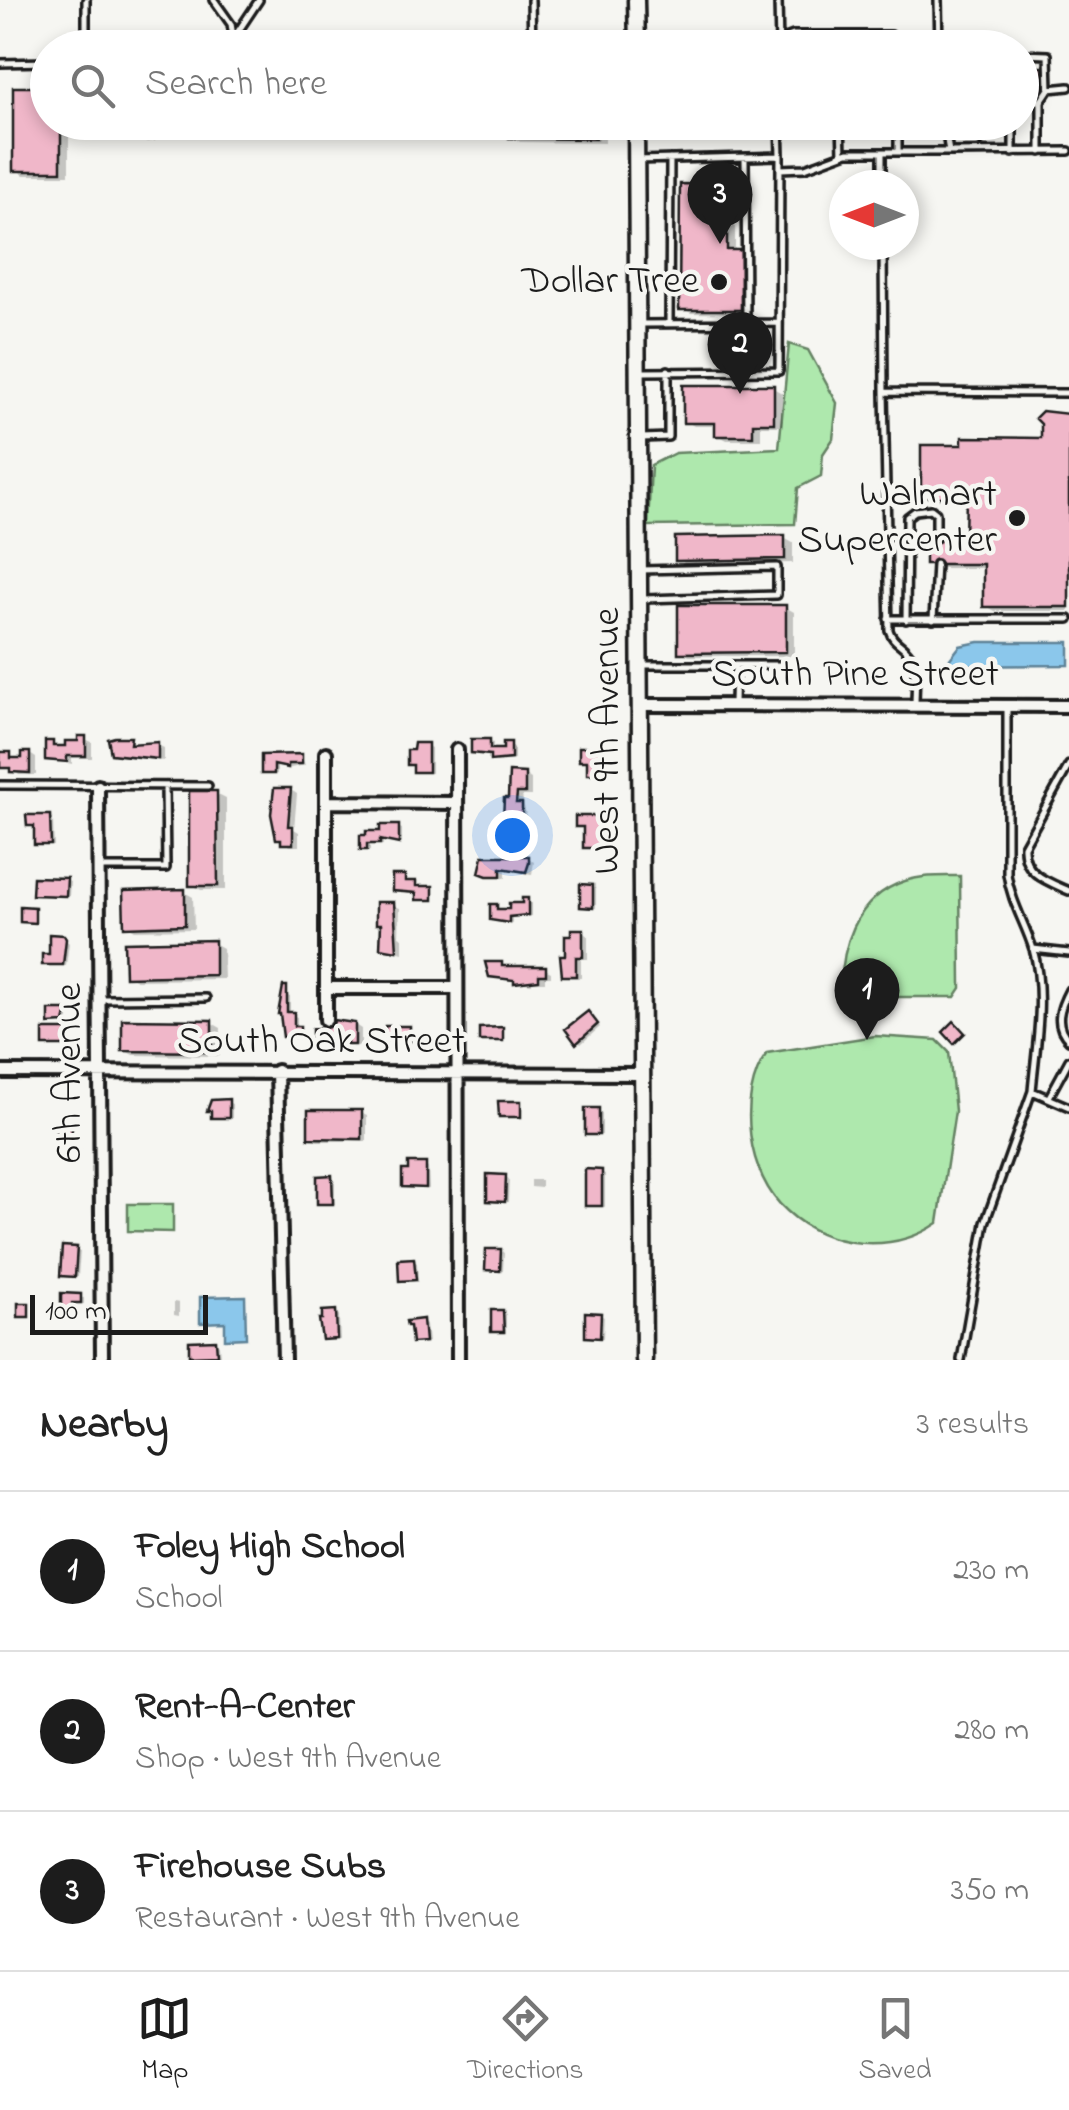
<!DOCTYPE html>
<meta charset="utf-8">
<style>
:root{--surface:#fff;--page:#f2f2f2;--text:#222;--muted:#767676;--line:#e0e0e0;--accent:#1c1c1c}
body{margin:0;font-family:"Indie Flower",sans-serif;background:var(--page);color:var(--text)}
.compass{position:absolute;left:829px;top:170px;width:90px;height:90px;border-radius:50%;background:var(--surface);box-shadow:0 5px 15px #0003;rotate:270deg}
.scale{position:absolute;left:30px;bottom:25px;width:178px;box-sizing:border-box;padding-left:10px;border:5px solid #1c1c1c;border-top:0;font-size:28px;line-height:35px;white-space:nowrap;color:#1c1c1c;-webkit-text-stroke:8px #f6f6f2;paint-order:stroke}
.you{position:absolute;left:512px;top:835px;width:35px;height:35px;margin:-25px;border:8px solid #fff;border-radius:50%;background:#1a73e8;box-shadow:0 0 0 15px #1a73e833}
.badge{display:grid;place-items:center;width:65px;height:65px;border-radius:50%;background:var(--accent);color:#fff;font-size:32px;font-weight:700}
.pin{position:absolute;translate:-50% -82px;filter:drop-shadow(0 2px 5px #0008)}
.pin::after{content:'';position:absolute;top:52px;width:35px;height:30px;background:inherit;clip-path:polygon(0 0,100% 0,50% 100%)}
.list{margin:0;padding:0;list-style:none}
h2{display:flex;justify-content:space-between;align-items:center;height:130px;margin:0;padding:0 40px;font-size:42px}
h2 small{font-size:32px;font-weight:400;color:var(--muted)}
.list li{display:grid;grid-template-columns:65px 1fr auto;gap:30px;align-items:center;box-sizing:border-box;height:160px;padding:0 40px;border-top:2px solid var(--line)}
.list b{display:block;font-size:38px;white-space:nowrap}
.list p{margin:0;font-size:32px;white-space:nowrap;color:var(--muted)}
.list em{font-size:32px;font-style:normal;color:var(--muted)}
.icon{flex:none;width:55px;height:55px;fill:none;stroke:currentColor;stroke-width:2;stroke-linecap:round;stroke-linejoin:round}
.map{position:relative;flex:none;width:1069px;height:1360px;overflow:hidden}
.search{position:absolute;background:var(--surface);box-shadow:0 5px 15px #0003;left:30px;right:30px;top:30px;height:110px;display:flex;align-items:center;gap:25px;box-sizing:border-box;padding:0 35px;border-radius:55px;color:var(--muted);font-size:38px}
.sheet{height:610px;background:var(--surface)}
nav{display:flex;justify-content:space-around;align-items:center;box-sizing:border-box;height:140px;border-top:2px solid var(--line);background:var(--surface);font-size:28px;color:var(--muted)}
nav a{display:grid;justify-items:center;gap:5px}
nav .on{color:var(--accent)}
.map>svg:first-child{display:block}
.green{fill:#aee8ad;stroke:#658264;stroke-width:2.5}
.water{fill:#8bc7eb;stroke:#5f8398;stroke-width:2.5}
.shadow{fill:#0003}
.building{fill:#f0b7c9;stroke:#1c1c1c;stroke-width:2.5}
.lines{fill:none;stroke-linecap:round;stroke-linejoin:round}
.lane-casing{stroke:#1c1c1c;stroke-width:12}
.street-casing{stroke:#1c1c1c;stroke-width:18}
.secondary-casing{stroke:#1c1c1c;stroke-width:21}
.lane{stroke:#f6f6f2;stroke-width:5}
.street{stroke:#f6f6f2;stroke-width:10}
.secondary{stroke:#f6f6f2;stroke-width:14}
.poi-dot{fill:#1c1c1c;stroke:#f6f6f2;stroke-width:4}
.labels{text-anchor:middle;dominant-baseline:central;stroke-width:9;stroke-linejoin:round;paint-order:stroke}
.poi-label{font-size:40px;fill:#1c1c1c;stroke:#f6f6f2;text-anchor:end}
.street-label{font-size:40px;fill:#1c1c1c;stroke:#f6f6f2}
</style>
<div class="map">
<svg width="1069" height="1360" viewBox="0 0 1069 1360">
<rect width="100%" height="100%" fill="#f6f6f2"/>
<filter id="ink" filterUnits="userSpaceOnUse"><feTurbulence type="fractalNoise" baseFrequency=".01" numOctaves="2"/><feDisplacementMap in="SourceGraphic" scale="20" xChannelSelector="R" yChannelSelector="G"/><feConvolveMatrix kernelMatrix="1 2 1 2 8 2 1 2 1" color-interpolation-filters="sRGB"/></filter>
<g filter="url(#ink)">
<!-- green -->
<path class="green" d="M789,344L808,350L837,403L833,439L823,454L821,476L798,488L795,524L648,526L651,465L675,453L779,448Z
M960,876L961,988L955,997H842C839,950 855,897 905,881C922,875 942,876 960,876Z
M875,1036L937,1040L949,1052L955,1111L938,1223C893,1254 828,1249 787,1211C747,1176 736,1096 767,1053Z
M128,1204H173V1232L128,1231Z"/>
<!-- water -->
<path class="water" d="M979,642H1069V665L951,666L949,660L960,646Z
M245,1296L246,1338L225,1339V1322L200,1323V1297Z"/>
<!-- shadow -->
<path class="shadow" d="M48,122H69V175H24L15,169Z
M512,122H605V143L520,142L511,137Z
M726,187L735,192V253L749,258V314L691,313L682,308Z
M773,388L782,393V426H761V440H727L718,435V426H694L685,421Z
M1069,415V611H995L986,606V568H936L927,563L968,541V500H932L923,495L1044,440Z
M784,538L793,543V563L687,565L678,559Z
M785,607L794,612V656H689L680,651Z
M85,739L92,742V758H72V764L48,758L52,744L59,747L81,744Z
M130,739L136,746L158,745L164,748V761L120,756L114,753Z
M489,741L493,743V752H505L510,745L514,747V760L496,762L493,755L473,752Z
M428,746L431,748V773H420L416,765L409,763Z
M601,750L604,752V774H594L590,772V762L581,760Z
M0,751L17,761L30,754L36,758V775H19L12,769L0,767Z
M264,757H302L305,765L286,769L277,766V774L267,775L264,772Z
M525,775L531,779V796H522L527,820L512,822L506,818Z
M291,790L297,794L294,829L299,832V846H290L279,838Z
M216,794L226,799V890H201L192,885Z
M49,817L53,819L54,846H40L37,844L36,826L29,824Z
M598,818L602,820L604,832L602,848H589L585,846V828L578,826Z
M398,827L402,829V844L383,840V845H370V851L363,848L362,837Z
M528,858L534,862L532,874L506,870V878L482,872Z
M66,880L70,882L69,897L35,894Z
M592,887L596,889V908H586L582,906Z
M184,892L193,897L194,929L135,930L126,925Z
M527,900L531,903V916L512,918V924L492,919L497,907L500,912H511Z
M393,905L400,908L399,936L403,938V953L383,947V925L378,923Z
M582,932L588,936V959H581V978H570L564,974L567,957Z
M63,937L69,943L66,966L44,963Z
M214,943L223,948L224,979L136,980L127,975Z
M501,965L508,969H545L551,972V977H545V982H532V984L498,979L491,976Z
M286,995L290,997V1014L297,1017V1029L303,1031V1037L285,1035Z
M52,1012L70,1014L68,1024L52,1022Z
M592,1016L600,1027L581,1044L578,1042Z
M212,1023L221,1028L220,1056L133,1055L124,1050Z
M355,1025L361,1029V1047L349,1043V1037H340V1043H321L314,1040L336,1028Z
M409,1028L413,1031L411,1046L387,1041Z
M66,1032L70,1034V1047L46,1045Z
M228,1102L232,1104V1119L214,1117V1112Z
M599,1111L602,1113V1135H591L587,1133Z
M361,1113L367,1116V1141H317L311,1137Z
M425,1166L428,1168L429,1189L404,1185Z
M601,1172L605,1174V1207L591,1206L587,1204Z
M505,1177L509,1179L508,1202L489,1200Z
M331,1178L335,1180V1204L323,1205L320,1202Z
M531,1180H541V1188L531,1187Z
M76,1250L80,1252L78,1277H66L62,1275Z
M500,1251L504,1253L503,1271H491L488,1269Z
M414,1261L417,1263L418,1281L405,1282L401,1280Z
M64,1296L84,1298V1304H75V1318L63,1316Z
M174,1302L179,1303V1316L174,1315Z
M502,1312L506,1314V1333H497L494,1331Z
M336,1313L339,1315L340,1340H328L324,1338Z
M600,1315L604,1317L603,1338H591L587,1336Z
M422,1321L426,1324L428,1342L418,1343L414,1341Z
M216,1343L219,1345L220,1356L191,1354Z"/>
<!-- building -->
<path class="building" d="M1022,67H1043V92L1022,91Z
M13,87H48V122H61V171H13Z
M509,122H596V139L509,138Z
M680,184L727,185V250H741V310H679Z
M683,385H774V423H753V436H715V423H683Z
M1042,411L1069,414V607H983V564H925V538H965L966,497H921V445H962V437L1041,438V424L1035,418Z
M785,535V559L675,561V537Z
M678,605H786V652L678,653Z
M78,736H86V756H67V762L45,760V741H53V746H65V741H78Z
M115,737H131L130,744L158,742V759L111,754L108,739Z
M471,739H490V749H503V742H511V759L490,761V755L471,753Z
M414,743H428V772H413V765H407V750H413Z
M579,747H601V774H587V761H579Z
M0,752H11V758H22V752H30V773L10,772V768H0Z
M302,754V764H288V768L274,765V774H261V755Z
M509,772L525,773V793H517L516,803H522V817L513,820H503L504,798H508Z
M274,788H291L288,826H293V844H281V839H276L271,814Z
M189,791H217L218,886H189Z
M26,815H50L51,845H34V826H27Z
M575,816H599L601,836H599V848H583V827H575Z
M380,825H399V844L380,840V844H367V850H360V835H366V831H380Z
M483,856H529V863L526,872L501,868V876H487L479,873Z
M392,875H405V881H416V886H433V900H416V893L392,891Z
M33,877L67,878L66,896L32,895Z
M580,884L593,885V908L580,907Z
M185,889V925L124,927L123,891Z
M522,898H528V915L509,917V923L490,920V904H497V909H509V903H522Z
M376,902H394L397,951L380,948L381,924H376Z
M20,906L35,907V923L20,922Z
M571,929H583V957H576V976H562L560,955H565V935H571Z
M49,934L64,935L66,939L63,965H42V954H49Z
M215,940V975L125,977L124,942Z
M485,962H502V966H546V975H539V980L514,983V980L489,977Z
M283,986H287V1012H294V1026H300V1037H283L280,1014H278Z
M49,1010H67L64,1023L49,1024Z
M588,1011L598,1024L576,1044L565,1029Z
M122,1019L212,1020V1052L122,1051Z
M333,1020L355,1023V1045H347V1035H334L335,1041H312V1029L334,1026Z
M954,1021L965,1033L954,1044L943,1032Z
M385,1026H410V1042L399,1045V1043H385Z
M503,1027V1041H479V1028Z
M43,1030H67V1046H43Z
M229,1099V1118H211V1111H207L211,1100Z
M498,1101H521V1117H499Z
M585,1108H599V1135H585Z
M308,1110H362V1139L308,1138Z
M57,1127L72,1128L71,1140L53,1139Z
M408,1163H426V1188L402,1187V1170H408Z
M585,1169L602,1170V1206H585Z
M487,1174L506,1175L505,1202L487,1201Z
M332,1175L333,1204H317V1176Z
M62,1246L77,1247L75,1277L60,1276Z
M486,1249H501L500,1271L485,1270Z
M414,1258L416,1280L399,1281L398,1259Z
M61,1293L81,1294V1303H72V1318H61Z
M18,1303H29V1317H18Z
M336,1310L337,1339L322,1340L319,1319H322V1311Z
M491,1310H503L504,1332H491Z
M585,1312L601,1313L600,1338L585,1337Z
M423,1319L425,1342L412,1343L410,1326H407L406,1321Z
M216,1340L217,1355L189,1356V1341Z"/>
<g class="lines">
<!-- lane casing -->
<g class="lane-casing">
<path id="lane" d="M214,0L231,24L235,48
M531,0L532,48
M778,0L779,48
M938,0L939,48
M235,36L259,0
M235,45L276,48
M661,47L767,45L793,35H891L897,39V48
M86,48V0
M1022,54L1048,55L1049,89L1041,101H1022
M0,63L48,62
M1049,89L1069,87
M118,122V127L128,136L152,135L163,122
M127,122L133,127H150L154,122
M236,122H276
M841,122L842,154
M865,122L875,131
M874,122L875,131L898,129V152
M898,122V129L916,131L928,122
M981,122V140
M1013,122V153
M949,152L1069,151
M1041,152V101
M745,158L746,323
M637,160L780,156L779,122
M780,169L805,168L848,152H882
M882,185V152H949L944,122
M883,245L884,392L1069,393
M641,324L779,323
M669,324L670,159
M642,372L779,371L780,156
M884,392L889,630C893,643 903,644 910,655C918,666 915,690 915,704
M642,438L668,437V370
M640,570L777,567V595L644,599
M888,619H1069
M906,620L907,517L915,511L931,509L936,513V538
M933,620L936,564
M643,665H735L734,702
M735,665H780
M1007,708V874C1011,902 1025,923 1033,949C1046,994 1036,1045 1032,1091
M1069,765L1024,846C1023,874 1046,881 1069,891
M0,785L208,786
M99,868H166L165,786
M1033,949L1069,953
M1069,990C1060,1007 1053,1025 1069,1040
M102,999L206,998
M1049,1097L1069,1060
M961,1360L985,1223L1032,1091L1069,1107"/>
</g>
<!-- street casing -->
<g class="street-casing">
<path id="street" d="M641,705L1069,706
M457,750L458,1360
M326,753V1020
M98,786L102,1360
M326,802L456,803
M327,988H456
M277,1071L284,1360
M0,1072L642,1074"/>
</g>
<!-- secondary casing -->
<g class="secondary-casing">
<path id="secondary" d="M636,0L637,48
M636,122L644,1360"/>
</g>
<!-- lane -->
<use href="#lane" class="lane"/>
<!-- street -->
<use href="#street" class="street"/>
<!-- secondary -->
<use href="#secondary" class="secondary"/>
</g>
</g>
<!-- markers -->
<g class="poi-dot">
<circle cx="719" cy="282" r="10"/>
<circle cx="1017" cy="518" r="10"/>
</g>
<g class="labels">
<!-- poi labels -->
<g class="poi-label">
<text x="699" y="282">Dollar Tree</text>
<text x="997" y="495">Walmart<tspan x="997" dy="46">Supercenter</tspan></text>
</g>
<!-- street labels -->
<g class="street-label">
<text x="855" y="675">South Pine Street</text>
<text transform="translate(608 741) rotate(-90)">West 9th Avenue</text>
<text x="321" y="1042">South Oak Street</text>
<text transform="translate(70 1073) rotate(-90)">6th Avenue</text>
</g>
</g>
</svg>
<svg class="compass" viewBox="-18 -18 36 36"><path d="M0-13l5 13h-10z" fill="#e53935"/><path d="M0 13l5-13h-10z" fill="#767676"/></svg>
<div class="scale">100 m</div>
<div class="you"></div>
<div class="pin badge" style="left:867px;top:1040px">1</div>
<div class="pin badge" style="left:740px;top:394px">2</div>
<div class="pin badge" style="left:720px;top:244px">3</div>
<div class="search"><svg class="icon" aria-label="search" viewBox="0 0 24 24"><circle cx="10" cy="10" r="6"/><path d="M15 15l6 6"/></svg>Search here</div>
</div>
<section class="sheet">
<h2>Nearby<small>3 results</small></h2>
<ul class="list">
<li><span class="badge">1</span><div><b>Foley High School</b><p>School</p></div><em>230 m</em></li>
<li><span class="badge">2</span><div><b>Rent-A-Center</b><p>Shop · West 9th Avenue</p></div><em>280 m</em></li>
<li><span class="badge">3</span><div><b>Firehouse Subs</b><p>Restaurant · West 9th Avenue</p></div><em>350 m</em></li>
</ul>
</section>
<nav>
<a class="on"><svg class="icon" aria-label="map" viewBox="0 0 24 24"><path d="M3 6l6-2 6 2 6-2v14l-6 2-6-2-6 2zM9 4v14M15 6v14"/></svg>Map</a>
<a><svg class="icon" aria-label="directions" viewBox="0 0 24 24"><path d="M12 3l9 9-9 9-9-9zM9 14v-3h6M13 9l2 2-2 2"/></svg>Directions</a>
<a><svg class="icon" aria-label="saved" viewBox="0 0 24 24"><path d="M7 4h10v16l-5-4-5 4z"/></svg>Saved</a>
</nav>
